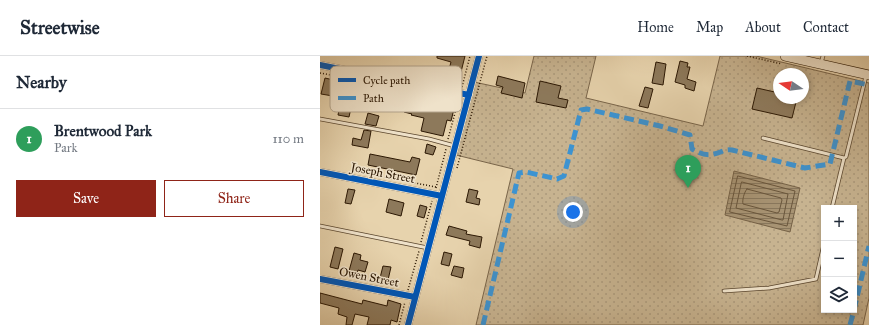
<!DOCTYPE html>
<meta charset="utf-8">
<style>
:root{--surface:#fff;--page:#f6f6f7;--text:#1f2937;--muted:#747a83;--line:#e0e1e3;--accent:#8f2418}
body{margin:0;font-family:"IM FELL Great Primer",serif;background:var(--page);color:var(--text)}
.controls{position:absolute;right:12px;bottom:12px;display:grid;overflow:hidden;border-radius:0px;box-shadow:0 2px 6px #0003}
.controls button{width:36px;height:36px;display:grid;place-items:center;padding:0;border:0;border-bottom:1px solid var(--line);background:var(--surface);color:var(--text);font:20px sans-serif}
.compass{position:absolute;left:453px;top:12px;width:36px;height:36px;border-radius:50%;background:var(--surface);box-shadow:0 2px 6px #0003;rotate:283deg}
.you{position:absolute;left:253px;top:156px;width:14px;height:14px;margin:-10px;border:3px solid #fff;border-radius:50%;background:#1a73e8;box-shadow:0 0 0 6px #1a73e833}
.badge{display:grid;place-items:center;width:26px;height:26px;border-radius:50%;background:var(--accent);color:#fff;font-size:13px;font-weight:700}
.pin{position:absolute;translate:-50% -33px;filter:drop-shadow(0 1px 2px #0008)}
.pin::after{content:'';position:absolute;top:21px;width:14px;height:12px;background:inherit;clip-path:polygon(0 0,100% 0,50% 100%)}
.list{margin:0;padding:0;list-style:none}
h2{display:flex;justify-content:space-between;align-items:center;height:52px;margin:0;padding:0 16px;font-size:17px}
h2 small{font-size:13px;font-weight:400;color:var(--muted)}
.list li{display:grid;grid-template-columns:26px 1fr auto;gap:12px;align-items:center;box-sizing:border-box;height:60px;padding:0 16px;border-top:1px solid var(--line)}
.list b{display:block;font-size:15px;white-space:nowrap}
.list p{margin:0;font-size:13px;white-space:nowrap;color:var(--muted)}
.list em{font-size:13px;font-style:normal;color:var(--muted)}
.actions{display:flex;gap:8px;padding:12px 16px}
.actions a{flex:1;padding:9px 0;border:1px solid var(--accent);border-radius:0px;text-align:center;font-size:14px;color:var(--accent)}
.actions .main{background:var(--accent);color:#fff}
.icon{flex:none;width:22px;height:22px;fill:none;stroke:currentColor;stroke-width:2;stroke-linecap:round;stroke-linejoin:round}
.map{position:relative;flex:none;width:549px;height:269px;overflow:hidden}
header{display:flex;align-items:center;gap:24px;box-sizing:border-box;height:56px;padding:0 20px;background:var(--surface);border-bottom:1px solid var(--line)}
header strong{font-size:19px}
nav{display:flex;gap:22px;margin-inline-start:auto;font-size:14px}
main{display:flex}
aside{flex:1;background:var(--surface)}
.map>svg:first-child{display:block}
.park{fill:url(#park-dots);stroke:#79654a;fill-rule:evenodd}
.water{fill:url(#water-rules);stroke:#756146}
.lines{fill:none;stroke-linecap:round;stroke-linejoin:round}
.shore{stroke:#69553b;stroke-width:1}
.building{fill:#8d795b;stroke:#2b1703}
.lane-casing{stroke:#5a462e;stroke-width:4.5}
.street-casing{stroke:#5a462e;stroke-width:8}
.secondary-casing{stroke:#2b1703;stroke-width:10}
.path{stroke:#2b1703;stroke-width:1.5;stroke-dasharray:1 2;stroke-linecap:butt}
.lane{stroke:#efe2ca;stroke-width:3}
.street{stroke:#efe2ca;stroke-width:6}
.secondary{stroke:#efe2ca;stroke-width:9}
.quiet{stroke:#3c93d1;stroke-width:5;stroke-dasharray:10 5;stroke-linecap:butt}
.cycleway-casing{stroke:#efe2ca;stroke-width:8}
.cycleway{stroke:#0057b8;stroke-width:6}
.labels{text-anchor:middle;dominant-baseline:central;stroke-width:3;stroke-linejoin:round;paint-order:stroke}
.street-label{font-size:12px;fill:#2b1703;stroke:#efe2ca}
.key{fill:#efe2ca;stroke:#b4a58e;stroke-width:1}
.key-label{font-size:11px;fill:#2b1703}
</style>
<header>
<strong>Streetwise</strong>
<nav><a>Home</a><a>Map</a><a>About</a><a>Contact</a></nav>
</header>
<main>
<aside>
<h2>Nearby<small></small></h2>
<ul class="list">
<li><span class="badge" style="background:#2e9e5b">1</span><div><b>Brentwood Park</b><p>Park</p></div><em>110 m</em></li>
</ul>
<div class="actions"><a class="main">Save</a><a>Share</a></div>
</aside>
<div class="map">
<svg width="549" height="269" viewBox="0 0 549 269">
<defs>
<pattern id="park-dots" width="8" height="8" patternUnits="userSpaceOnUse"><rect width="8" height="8" fill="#c7b390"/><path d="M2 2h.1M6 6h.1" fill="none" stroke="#ab997b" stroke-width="1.8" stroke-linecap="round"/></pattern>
<pattern id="water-rules" width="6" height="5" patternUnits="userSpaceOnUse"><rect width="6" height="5" fill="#a79373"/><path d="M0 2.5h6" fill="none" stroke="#88775c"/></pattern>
</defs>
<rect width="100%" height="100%" fill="#e7d3ad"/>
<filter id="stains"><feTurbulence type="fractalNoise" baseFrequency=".005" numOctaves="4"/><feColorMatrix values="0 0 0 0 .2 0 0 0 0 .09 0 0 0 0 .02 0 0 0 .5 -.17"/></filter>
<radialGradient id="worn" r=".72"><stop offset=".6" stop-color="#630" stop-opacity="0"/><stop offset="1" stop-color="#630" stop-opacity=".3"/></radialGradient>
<!-- park -->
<path class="park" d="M214,0H276L266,42L383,70L400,0H436L549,27V242L543,269H156L193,113L136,99L154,26L205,37ZM459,18H483V42H459ZM504,152H534V254H504Z"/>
<!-- water -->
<path class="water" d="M414,115L480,132L470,176L405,159Z"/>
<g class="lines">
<!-- shore -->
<path class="shore" d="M418,120L475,135L467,170L410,156Z
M422,126L468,138L463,164H462L416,152L421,128Z
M427,133L461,142L462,144L459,156L457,157L423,148C422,145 424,136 427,133Z"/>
</g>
<!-- building -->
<path class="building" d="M117,0H145L140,20L128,17L131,6L117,2Z
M360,5L368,7L367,11H370L367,23L376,26L374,35L365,32V29L355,26Z
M336,6L346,8L343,29L332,27Z
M178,20L205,27L202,42L181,37L183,31L176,29Z
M5,22L22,26L19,41L1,38Z
M220,25L241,30L238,42L248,44L246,52L216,46Z
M325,31L333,33L328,52L319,50Z
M437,32L459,37V42H477L472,62L432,53Z
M66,36L78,38L77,41L95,45L93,52L106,55L109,39L136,45L131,65L127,64L123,80L101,75L104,62L91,59L92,58L84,56V53L71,50V48L64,47Z
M20,49L31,52L29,61L18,59Z
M48,57L59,60L56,70L45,68Z
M44,74L51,75L48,92L32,89L33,82L41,84Z
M107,88L116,91L113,99L105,97Z
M50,98L90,106L92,101L100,103L96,119L48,109Z
M28,133L35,134L31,148L25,147Z
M149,133L158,135L156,142L160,143L159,149L146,146Z
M69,143L84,147L81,160L66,156Z
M100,149L107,151L104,162L97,160Z
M129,170L147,175L146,178L162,181L160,192L149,189L150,185L126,179Z
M15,191L23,193L18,213L10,211Z
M124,196L132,198L129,210L121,208Z
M34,197L41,199L40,204L48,206L45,216L38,214L37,217L29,215Z
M63,210L71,211L68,224L60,222Z
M134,210L144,212L142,222L131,219Z
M0,237L42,248L43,244L67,250L68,244L81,248L77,266L71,264L70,269H47L49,261L35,258L32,269H26L27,261L18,258L19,252L0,247Z"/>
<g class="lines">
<!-- lane casing -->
<g class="lane-casing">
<path id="lane" d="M501,7L503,0
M0,63L109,83L135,90
M443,82L524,102L526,101L546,20
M512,152L524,102
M0,170L108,192
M404,235L449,232L496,223L504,188"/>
</g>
<!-- street casing -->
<g class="street-casing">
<path id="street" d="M0,9L149,39
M0,116L122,140
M0,223L95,241
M88,269L159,0"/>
</g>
<!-- secondary casing -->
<g class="secondary-casing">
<path id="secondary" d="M465,0L549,19"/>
</g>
<!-- path -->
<path class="path" d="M427,0L462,8
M0,17L69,30
M130,28L142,30
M142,31L150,0
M128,83L139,42
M137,112L167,0
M53,119L116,131
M116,132L126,93
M101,186L112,145
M88,234L99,195
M79,269L85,246"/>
<!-- lane -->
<use href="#lane" class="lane"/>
<!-- street -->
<use href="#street" class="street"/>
<!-- secondary -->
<use href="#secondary" class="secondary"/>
<!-- quiet -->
<path class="quiet" d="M534,254L549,190
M163,269L199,117L206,116L237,123L244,120L261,54L267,53L340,70L370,79L372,93C379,97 385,100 394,98C402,97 402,93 412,94L485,112L510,108L530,25L549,29
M530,269L534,254"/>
<!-- cycleway casing -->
<g class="cycleway-casing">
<path id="cycleway" d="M0,9L149,39
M0,116L122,140
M0,223L95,241
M88,269L159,0"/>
</g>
<!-- cycleway -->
<use href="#cycleway" class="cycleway"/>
</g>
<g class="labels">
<!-- street labels -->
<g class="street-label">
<text transform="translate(63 117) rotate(11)">Joseph Street</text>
<text transform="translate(49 221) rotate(11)">Owen Street</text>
</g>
</g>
<!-- legend -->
<rect x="10" y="10" width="132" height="46" rx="6" class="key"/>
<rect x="18" y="22" width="18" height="4" fill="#0057b8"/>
<rect x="18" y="40" width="18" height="4" fill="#3c93d1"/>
<g class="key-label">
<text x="43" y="28">Cycle path</text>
<text x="43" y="46">Path</text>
</g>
<rect width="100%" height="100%" filter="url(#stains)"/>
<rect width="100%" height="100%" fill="url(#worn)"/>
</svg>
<div class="controls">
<button>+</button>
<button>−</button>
<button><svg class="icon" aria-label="layers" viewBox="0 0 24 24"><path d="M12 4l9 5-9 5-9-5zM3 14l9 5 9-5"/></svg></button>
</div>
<svg class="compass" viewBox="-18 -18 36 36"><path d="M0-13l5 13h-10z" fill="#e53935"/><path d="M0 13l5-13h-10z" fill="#747a83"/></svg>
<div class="you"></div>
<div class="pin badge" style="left:368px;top:132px;background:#2e9e5b">1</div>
</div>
</main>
